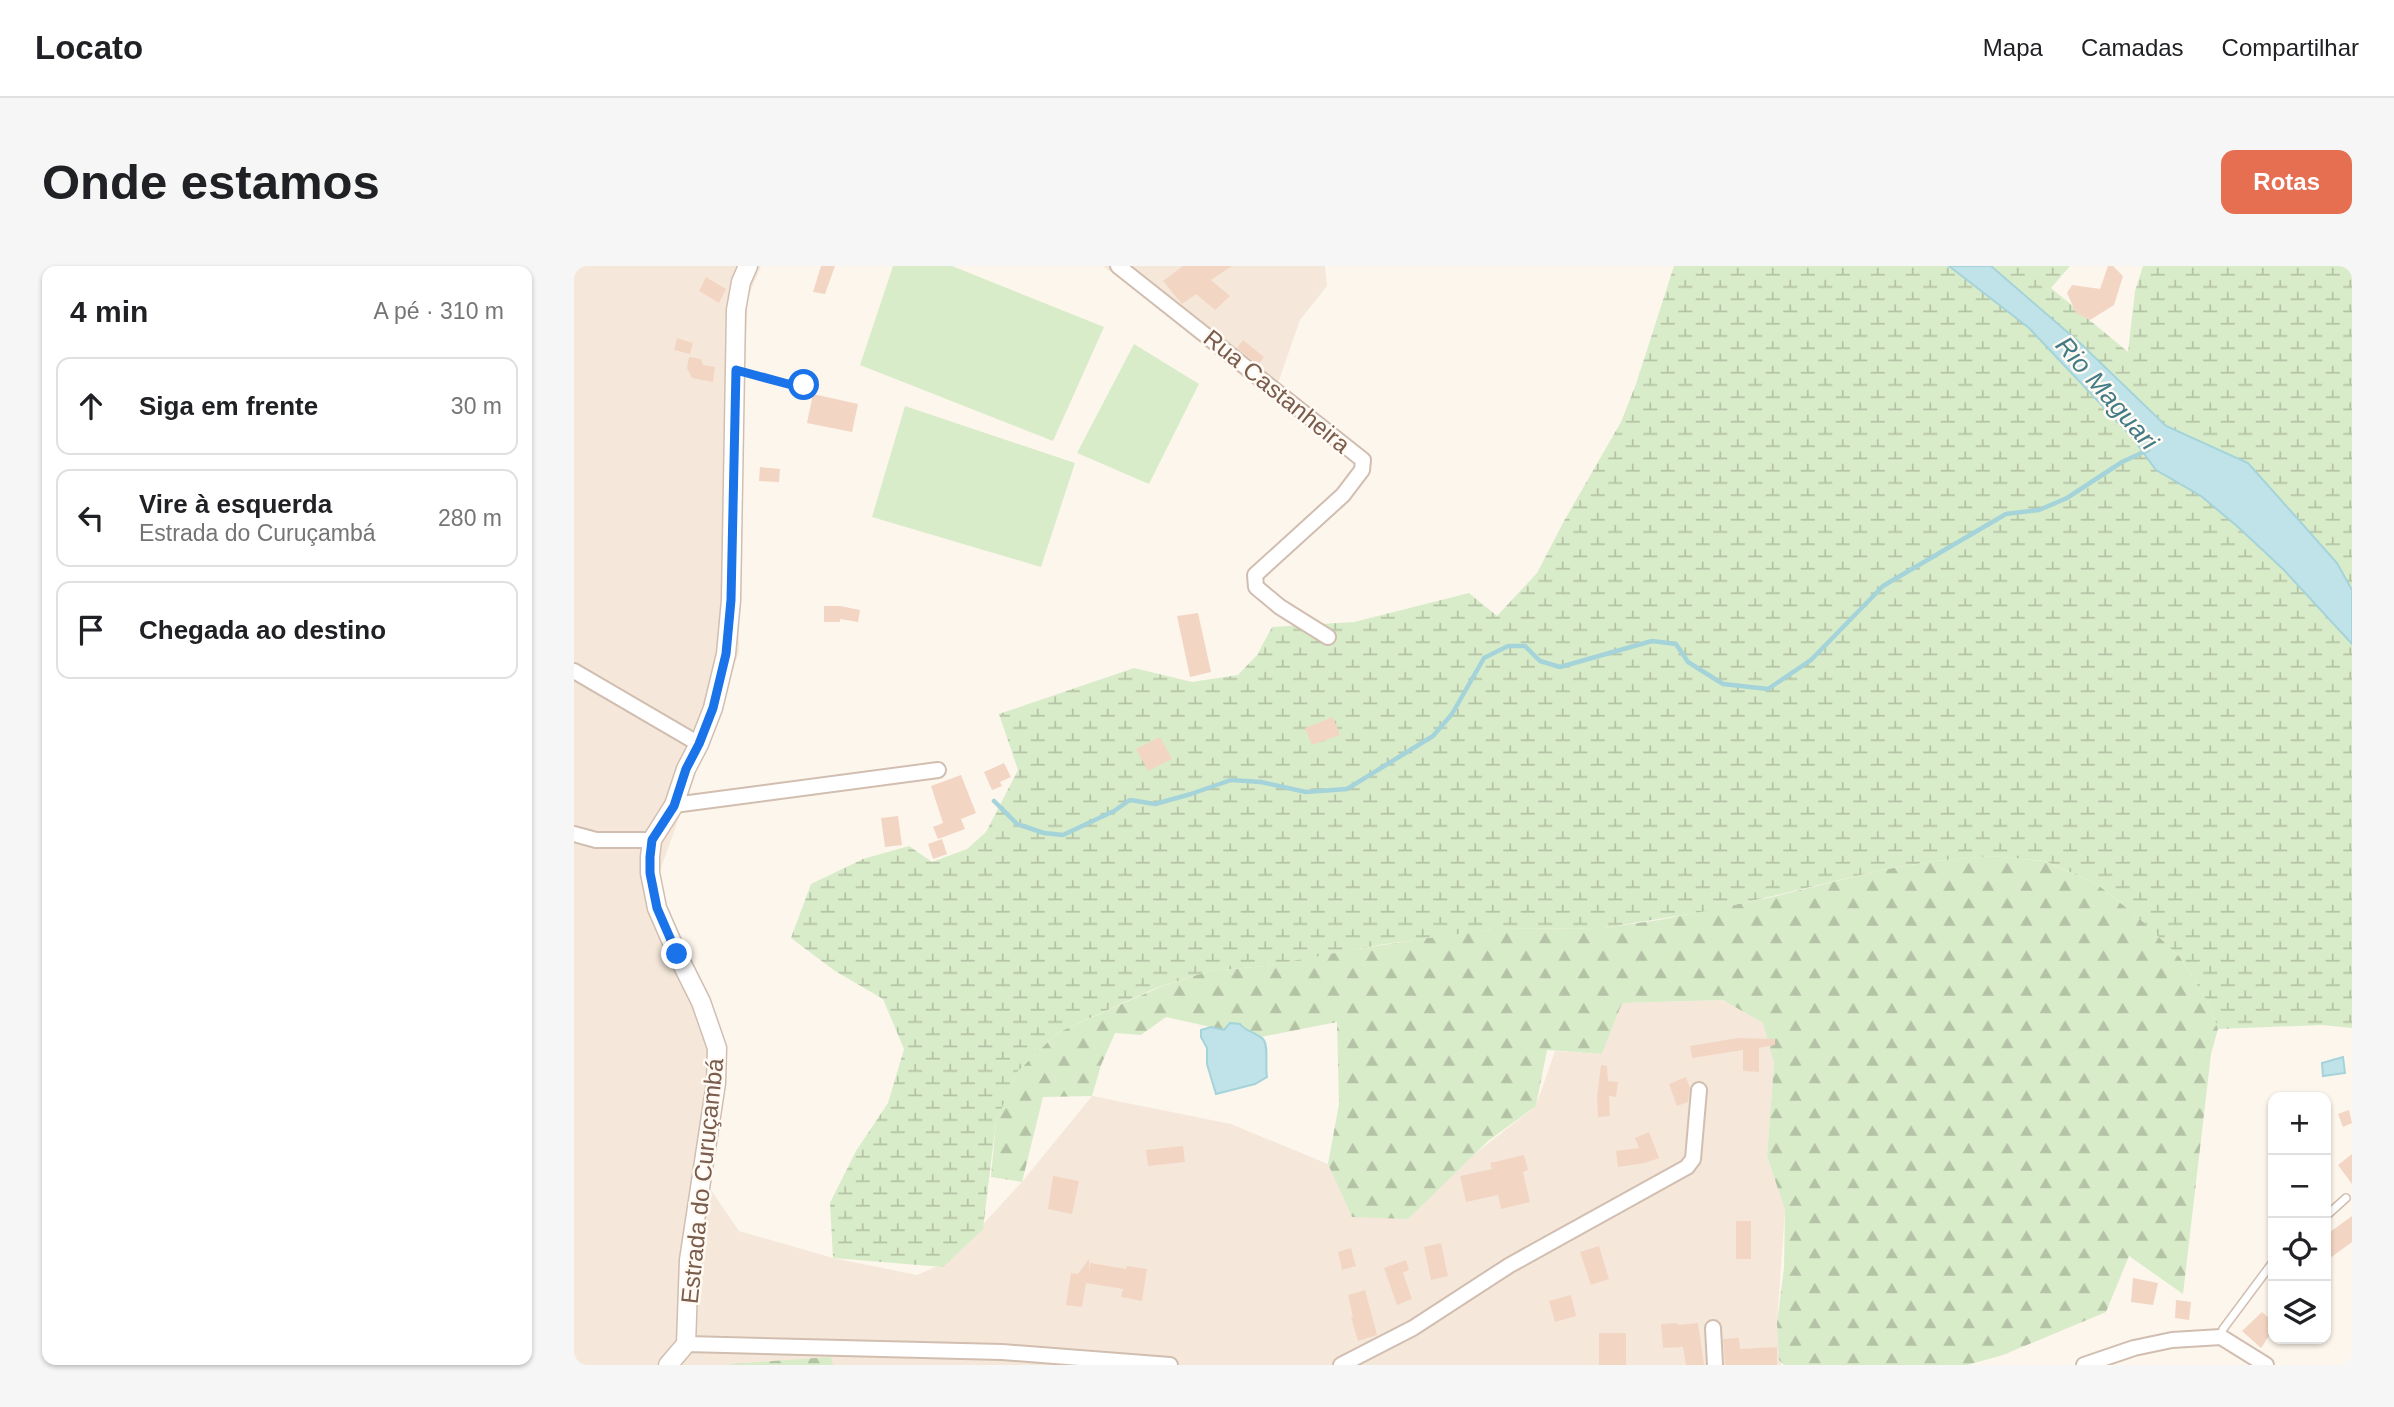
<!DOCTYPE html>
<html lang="pt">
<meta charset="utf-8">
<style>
:root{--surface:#fff;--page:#f6f6f6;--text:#202124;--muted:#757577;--line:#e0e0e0;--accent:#e76f51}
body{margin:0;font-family:Helvetica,sans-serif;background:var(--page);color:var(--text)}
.controls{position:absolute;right:21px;bottom:21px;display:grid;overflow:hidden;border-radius:14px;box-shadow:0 2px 5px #0004}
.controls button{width:63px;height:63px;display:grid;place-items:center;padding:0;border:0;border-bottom:2px solid var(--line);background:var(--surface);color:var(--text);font:35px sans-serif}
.stop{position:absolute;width:21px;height:21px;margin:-16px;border:5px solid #1a73e8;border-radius:50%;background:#fff}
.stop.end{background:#1a73e8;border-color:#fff;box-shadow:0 2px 7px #0008}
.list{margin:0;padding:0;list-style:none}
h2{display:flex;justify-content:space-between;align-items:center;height:91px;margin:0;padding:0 28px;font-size:30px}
h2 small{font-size:23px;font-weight:400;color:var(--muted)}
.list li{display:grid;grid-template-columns:46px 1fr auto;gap:21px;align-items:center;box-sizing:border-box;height:98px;margin:0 14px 14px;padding:0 14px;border:2px solid var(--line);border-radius:14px}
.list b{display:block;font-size:26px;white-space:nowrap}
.list p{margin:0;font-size:23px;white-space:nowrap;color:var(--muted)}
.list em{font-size:23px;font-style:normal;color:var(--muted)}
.icon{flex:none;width:38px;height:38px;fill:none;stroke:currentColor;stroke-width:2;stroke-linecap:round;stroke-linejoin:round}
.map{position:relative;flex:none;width:1778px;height:1099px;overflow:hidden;border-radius:14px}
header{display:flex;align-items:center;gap:42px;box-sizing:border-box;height:98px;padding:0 35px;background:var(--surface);border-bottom:2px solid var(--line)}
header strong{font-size:33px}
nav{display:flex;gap:38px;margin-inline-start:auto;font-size:24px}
.intro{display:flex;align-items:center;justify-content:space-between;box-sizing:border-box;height:168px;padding:0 42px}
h1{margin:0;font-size:49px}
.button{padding:18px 32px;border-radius:14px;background:var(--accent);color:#fff;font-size:24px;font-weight:700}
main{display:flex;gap:42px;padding:0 42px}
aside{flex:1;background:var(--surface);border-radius:14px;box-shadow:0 2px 5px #0004}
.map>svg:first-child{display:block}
.residential{fill:#f5e8da}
.forest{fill:url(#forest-firs)}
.wetland{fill:url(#wetland-marsh)}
.park{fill:#d8ecc9}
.water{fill:#bfe3e8;stroke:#a5d3da;stroke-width:2}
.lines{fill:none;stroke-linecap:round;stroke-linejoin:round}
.stream{stroke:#a5d3da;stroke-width:4.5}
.building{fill:#f3d5c3}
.service-casing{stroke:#d1beb0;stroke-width:10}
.minor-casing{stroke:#d1beb0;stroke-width:18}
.tertiary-casing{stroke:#d1beb0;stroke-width:21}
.path{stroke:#d9b8a5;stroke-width:2.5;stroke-dasharray:2 5;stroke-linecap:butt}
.service{stroke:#fff;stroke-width:7}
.minor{stroke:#fff;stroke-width:14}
.tertiary{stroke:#fff;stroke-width:18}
.route{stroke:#1a73e8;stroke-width:9}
.labels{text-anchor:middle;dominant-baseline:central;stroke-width:5;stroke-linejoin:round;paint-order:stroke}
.street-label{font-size:24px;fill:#7a5c4d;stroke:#fffaf3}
.water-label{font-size:26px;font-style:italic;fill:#437c86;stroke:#fffaf3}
</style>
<header>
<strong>Locato</strong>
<nav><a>Mapa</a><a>Camadas</a><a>Compartilhar</a></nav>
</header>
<div class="intro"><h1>Onde estamos</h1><a class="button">Rotas</a></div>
<main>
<aside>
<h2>4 min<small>A pé · 310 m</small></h2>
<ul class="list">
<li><svg class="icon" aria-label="ahead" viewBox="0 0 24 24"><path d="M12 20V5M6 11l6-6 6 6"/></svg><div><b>Siga em frente</b></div><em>30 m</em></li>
<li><svg class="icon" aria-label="left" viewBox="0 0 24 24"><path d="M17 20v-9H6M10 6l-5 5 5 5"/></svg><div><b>Vire à esquerda</b><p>Estrada do Curuçambá</p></div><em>280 m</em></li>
<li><svg class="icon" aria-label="arrive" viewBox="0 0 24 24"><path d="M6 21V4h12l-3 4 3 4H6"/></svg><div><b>Chegada ao destino</b></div></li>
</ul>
</aside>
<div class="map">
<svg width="1778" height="1099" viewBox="0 0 1778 1099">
<defs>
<pattern id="forest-firs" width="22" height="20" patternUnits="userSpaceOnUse" patternTransform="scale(1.75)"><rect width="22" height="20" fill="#d8ecc9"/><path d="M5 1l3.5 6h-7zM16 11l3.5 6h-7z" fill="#b4c2a5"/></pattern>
<pattern id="wetland-marsh" width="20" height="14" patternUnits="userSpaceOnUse" patternTransform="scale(1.75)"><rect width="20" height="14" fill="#d8ecc9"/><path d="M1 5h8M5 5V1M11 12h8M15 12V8" fill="none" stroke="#b4c2a5"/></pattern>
</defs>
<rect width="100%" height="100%" fill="#fdf6ec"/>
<!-- residential -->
<path class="residential" d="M0,0H187L174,31L165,217V386L84,610L93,675L140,770L143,843L135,921L165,965L259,992L343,1009L375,995L448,916L518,830L657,858L754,898L778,950L902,887L962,840L981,785L1028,788L1048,737L1149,734L1189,757L1200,798L1193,890L1211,944L1203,1057L1207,1099H0Z
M529,0H751L753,20L726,54L703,120L570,31Z"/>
<!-- forest -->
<path class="forest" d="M1416,590L1470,595L1523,618L1565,652L1606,691L1636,740L1644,763L1637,788L1609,1028L1555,990L1532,1046L1429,1089L1393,1099H1210L1205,1094L1203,1057L1210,1002L1211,944L1193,890L1200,798L1189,757L1149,734L1048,737L1028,788L973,784L962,840L914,875L834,953L778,951L754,898L765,838L763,756L687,771L671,765L650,764L592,751L567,769L541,767L527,799L518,830L469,831L448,916L417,911L422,854L444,805L483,767L586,721L635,705L691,700L758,687L866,670L921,663L1030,662L1085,654L1198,631L1307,604L1361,595Z
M257,1091L259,1099H156L157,1098Z"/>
<!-- wetland -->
<path class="wetland" d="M1100,0H1375L1455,62L1557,171L1582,204L1627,230L1664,261L1710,304L1778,378V762L1748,759L1644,763L1636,740L1606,691L1565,652L1523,618L1471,595L1416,590L1361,595L1307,604L1144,643L1030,662L921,663L811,678L691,700L635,705L582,722L483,767L444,805L422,855L409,963L369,1001L259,992L256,937L282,885L314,837L330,783L309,733L261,705L217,672L237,618L289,593L335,580L358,596L393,583L412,566L444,504L425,448L560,402L618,416L664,409L683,389L698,361L780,356L895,327L923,350L963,307L990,255L1047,156L1062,118Z
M1417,0H1496L1477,22L1554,86L1561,25L1569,0H1778V324L1763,297L1674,198L1592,160L1506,77Z"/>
<!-- park -->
<path class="park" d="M319,0H378L530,61L479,175L286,99Z
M560,78L625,118L575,218L503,187Z
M331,140L501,197L467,301L298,251Z"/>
<!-- water -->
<path class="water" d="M1375,0H1417L1506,77L1592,160L1674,197L1763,297L1778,324V378L1710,304L1664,261L1627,230L1582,204L1557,170L1455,62Z
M656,757L666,758C672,766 682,766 689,773C695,779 691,801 693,811L681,818L642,828L633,798V782L627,771V764L637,761L650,764Z
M1769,791L1771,807L1749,810L1748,797Z"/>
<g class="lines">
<!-- stream -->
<path class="stream" d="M420,535L443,558L470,567L489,569L540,545L556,534L581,538L617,528L657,514L687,516L732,526L773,523L859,470L878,448L910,392L934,380H951L966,395L986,401L1078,375L1102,378L1114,396L1149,418L1194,423L1237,394L1309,320L1432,248L1465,244L1493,232L1548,196L1574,184"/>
</g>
<!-- building -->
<path class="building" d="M247,0H261L251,28L239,26Z
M609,0H658L637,14L656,30L641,44L622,28L608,38L589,15Z
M1534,0H1539L1549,10L1540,39L1516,54L1502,47L1493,27L1498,19L1526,23Z
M132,11L152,23L145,37L125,25Z
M103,72L119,77L116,88L100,84Z
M669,74L690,91L684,99L663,82Z
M115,91L127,93L129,99L141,101L139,116L118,112L113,102Z
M239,128L284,138L278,166L233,157Z
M186,201L206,203L205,216L185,215Z
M250,340H266L286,344L284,356L266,353V356H250Z
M624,347L637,406L616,411L603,350Z
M759,451L766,469L738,479L731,462Z
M586,471L598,493L574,505L562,483Z
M430,497L437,511L426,516L428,520L418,524L410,506Z
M387,509L402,547L387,553L391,563L364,573L359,561L369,557L357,520Z
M324,550L328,579L311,581L307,552Z
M368,573L373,588L359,593L354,578Z
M1164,772L1201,773V779L1185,782V806L1169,805V784L1118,792L1116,780Z
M1027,799L1033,800L1034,815L1044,816L1042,831L1035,830L1036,850L1024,851L1023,831Z
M1112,811L1116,822L1114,836L1103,840L1095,818Z
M1775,844L1778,857L1769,861L1764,848Z
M1075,866L1085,892L1071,897L1044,901L1042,885L1065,882L1061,872Z
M609,880L611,896L574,900L572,884Z
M1778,888V918L1764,899Z
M950,889L954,904L949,906L956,936L927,943L924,929L892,936L886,910L918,903L916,897Z
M479,910L505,915L498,948L474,943Z
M1778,950V976L1752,995V969Z
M1162,955H1177V993H1162Z
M867,977L874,1010L857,1014L850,981Z
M1025,980L1035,1013L1017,1019L1006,986Z
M777,982L782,1000L768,1004L764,986Z
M515,993V1006L516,997L552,1003L553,1000L573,1003L568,1035L547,1031L549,1023L512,1017L508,1041L492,1039L497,1007L504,1008Z
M832,994L835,1004L829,1007L838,1033L823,1039L810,1002Z
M1559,1012L1584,1017L1579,1039L1557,1036Z
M791,1024L803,1069L784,1075L777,1051H779L774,1029Z
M997,1029L1002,1050L981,1056L975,1035Z
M1602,1034L1617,1036L1615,1054L1601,1052Z
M1688,1046L1699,1056V1064L1687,1082L1668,1065Z
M1103,1057L1104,1059L1124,1057L1130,1099H1112L1109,1081L1089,1082L1087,1058Z
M1025,1067H1052V1099H1025Z
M1165,1072L1166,1083L1203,1081V1099H1151L1149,1073Z"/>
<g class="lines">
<!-- service casing -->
<g class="service-casing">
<path id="service" d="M1752,950L1772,932
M1647,1071L1649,1063L1699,996"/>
</g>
<!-- minor casing -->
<g class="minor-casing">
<path id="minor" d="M544,0L789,194L788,204L769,229L681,309L682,321L706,341L754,371
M0,405L125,478
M100,539L364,504
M0,568L22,574H78
M1139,1062L1141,1099
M112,1078L428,1086L596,1099
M767,1099L839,1062L936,999L1113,901L1119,893L1125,824
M1510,1099L1560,1082L1598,1074L1647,1071L1692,1099"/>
</g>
<!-- tertiary casing -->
<g class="tertiary-casing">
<path id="tertiary" d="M94,1099L112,1078L115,994L142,817L143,782L127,736L103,688L83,642L76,607V591L78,574L100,539L112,503L125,478L139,442L152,388L157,334L162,44L167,16L174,0"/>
</g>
<!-- path -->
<path class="path" d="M176,107L214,119H230"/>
<!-- service -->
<use href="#service" class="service"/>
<!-- minor -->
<use href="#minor" class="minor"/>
<!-- tertiary -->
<use href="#tertiary" class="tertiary"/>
</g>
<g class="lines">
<!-- route -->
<path class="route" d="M103,688L83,642L76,607V591L78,574L100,540L112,503L125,478L139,442L152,388L157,334L162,104L214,118L230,119"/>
</g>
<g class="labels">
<!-- street labels -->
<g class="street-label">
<text transform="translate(703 125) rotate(39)">Rua Castanheira</text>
<text transform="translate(128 915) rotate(-84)">Estrada do Curuçambá</text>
</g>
<!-- water labels -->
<g class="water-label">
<text transform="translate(1533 127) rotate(49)">Rio Maguari</text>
</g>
</g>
</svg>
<div class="controls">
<button>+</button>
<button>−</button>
<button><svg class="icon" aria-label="locate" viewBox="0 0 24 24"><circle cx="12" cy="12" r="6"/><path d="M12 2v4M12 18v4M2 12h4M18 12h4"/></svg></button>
<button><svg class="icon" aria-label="layers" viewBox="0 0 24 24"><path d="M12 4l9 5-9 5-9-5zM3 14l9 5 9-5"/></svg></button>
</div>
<div class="stop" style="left:230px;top:119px"></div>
<div class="stop end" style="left:103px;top:688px"></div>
</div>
</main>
